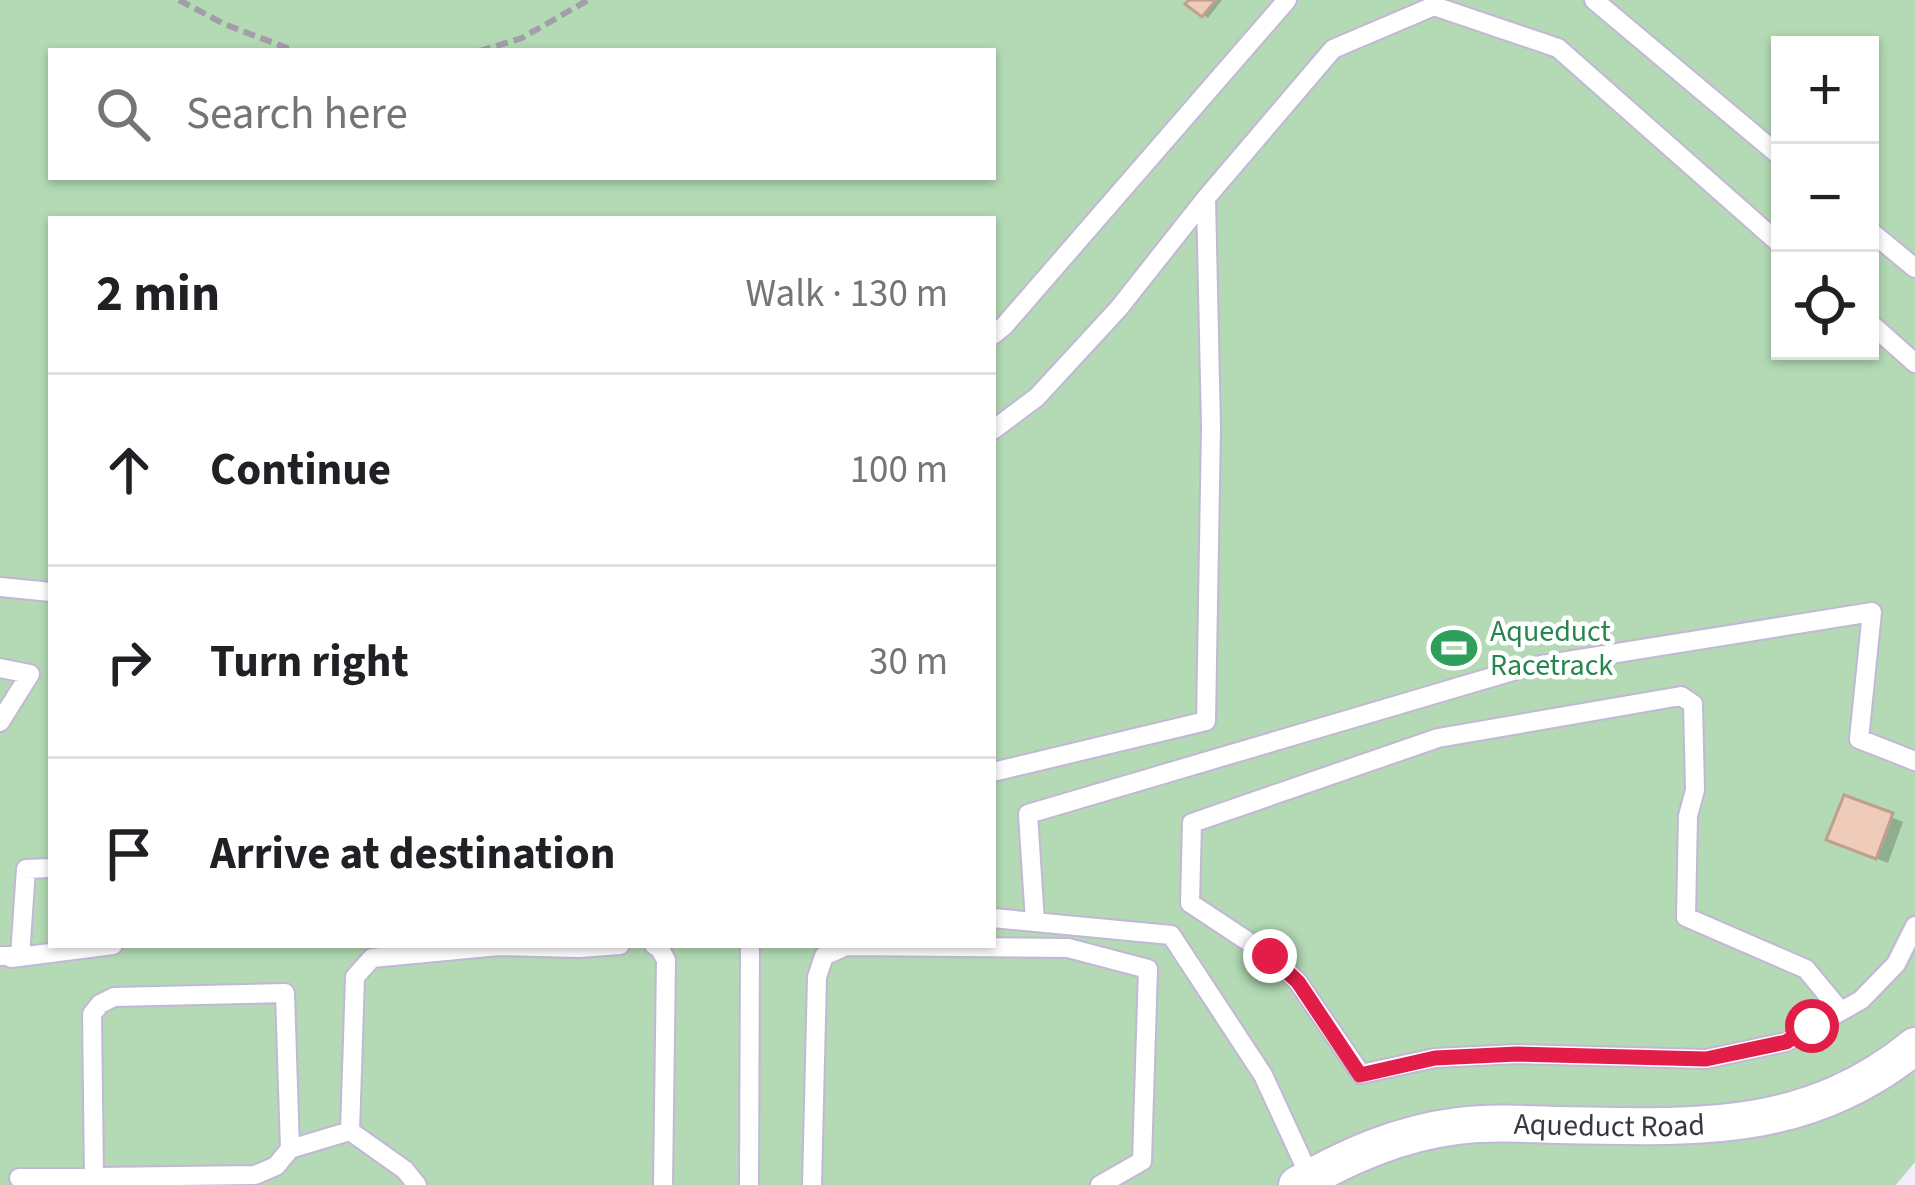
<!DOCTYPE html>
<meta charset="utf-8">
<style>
:root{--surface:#fff;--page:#f6f6f6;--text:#202124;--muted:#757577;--line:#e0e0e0}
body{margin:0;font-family:"Source Sans 3",sans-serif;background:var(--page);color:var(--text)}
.controls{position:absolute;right:36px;top:36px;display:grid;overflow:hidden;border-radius:0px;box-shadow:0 3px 9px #0004}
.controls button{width:108px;height:108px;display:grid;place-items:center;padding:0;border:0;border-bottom:3px solid var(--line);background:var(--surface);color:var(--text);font:60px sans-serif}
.stop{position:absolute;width:36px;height:36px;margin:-27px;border:9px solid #e11d48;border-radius:50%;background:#fff}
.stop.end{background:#e11d48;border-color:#fff;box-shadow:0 3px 12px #0008}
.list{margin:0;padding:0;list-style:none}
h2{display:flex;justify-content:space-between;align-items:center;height:156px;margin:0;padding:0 48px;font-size:51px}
h2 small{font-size:39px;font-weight:400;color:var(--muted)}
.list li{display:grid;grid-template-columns:78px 1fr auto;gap:36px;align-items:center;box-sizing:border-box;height:192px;padding:0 48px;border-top:3px solid var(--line)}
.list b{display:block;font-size:45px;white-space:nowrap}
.list em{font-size:39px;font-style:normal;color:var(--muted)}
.icon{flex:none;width:66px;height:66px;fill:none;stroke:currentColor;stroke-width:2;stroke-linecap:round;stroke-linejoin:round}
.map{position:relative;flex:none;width:1915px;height:1185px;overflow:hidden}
.search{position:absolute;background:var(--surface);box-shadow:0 3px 9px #0004;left:48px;top:48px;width:948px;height:132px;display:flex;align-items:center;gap:30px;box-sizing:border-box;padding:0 42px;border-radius:0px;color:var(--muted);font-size:45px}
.panel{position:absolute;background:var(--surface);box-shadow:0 3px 9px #0004;left:48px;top:216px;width:948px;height:732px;border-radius:0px}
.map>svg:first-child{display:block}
.green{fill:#b3dab4;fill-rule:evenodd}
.shadow{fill:#0003}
.building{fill:#efcbb9;stroke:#c19f8e;stroke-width:3}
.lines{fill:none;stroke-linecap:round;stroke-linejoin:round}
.lane-casing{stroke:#c4b6d7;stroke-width:22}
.street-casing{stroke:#c4b6d7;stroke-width:40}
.path{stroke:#a39daa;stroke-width:6;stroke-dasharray:12 6;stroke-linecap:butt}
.lane{stroke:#fff;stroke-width:18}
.street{stroke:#fff;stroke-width:36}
.route{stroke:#e11d48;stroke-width:15}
.labels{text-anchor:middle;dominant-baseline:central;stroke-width:9;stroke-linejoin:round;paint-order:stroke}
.leisure-label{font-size:30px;fill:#27864d;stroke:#fff;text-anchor:start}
.street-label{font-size:30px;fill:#3c3643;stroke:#fff}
</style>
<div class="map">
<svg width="1915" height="1185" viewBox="0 0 1915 1185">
<rect width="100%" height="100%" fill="#f4eefc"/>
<!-- green -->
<path class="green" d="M0,0H1915V1162L1896,1185H0ZM1780,45H1870V351H1780ZM51,51H993V177H51ZM51,219H993V945H51Z"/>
<!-- shadow -->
<path class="shadow" d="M1193,0H1222L1208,18L1189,4Z
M1845,798L1903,822L1888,863L1841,845Z"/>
<!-- building -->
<path class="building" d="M1189,0H1216L1202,17L1185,4Z
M1844,795L1893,813L1876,859L1826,840Z"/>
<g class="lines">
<!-- lane casing -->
<g class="lane-casing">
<path id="lane" d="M1594,0L1780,156
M1206,198L1333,49L1434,6L1558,48L1780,244
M1870,231L1915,268
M1870,323L1915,363
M993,335L1004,326L1287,0
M993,430L1037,397L1119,308L1206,198L1211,427L1206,721L993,772
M0,587L51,592
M0,668L30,674L0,722
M993,918L1171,935L1263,1075L1310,1177
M1035,922L1028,814L1523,668L1872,612L1859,739L1915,761
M654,945L660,949L666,960L663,1185
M0,956H20L26,869L51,868
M11,958L113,945
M1839,1009L1806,969L1686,917L1688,816L1695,790L1693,704L1681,696L1438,738L1192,823L1190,903L1276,960L1298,982L1361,1074L1435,1058L1517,1054L1706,1059L1786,1042L1861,1000L1896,964L1915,926
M290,1149L350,1131
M19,1178L255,1175L276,1166L290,1149L285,993L114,997L100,1004L92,1014L94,1177
M417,1185L405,1170L350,1131L355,977L372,958L499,946L579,948L620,945
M749,1185L750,945
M812,1185L817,977L824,956L846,946L1068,948L1148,969L1142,1161L1100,1185"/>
</g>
<!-- street casing -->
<g class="street-casing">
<g id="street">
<path id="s1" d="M1297,1185C1348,1156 1400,1133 1458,1126C1492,1122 1525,1124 1559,1125C1692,1127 1805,1136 1915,1046"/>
</g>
</g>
<!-- path -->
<path class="path" d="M179,0L224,24L295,51
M479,51L522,38L588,0"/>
<!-- lane -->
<use href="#lane" class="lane"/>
<!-- street -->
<use href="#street" class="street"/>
</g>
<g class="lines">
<!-- route -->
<path class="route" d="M1270,956L1298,982L1360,1075L1435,1058L1517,1054L1706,1059L1786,1042L1812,1026"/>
</g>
<!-- icons -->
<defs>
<g id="stadium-bare" transform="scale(3.6)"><path d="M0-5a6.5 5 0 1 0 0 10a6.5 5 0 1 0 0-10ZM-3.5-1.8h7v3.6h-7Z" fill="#2e9e5b" stroke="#fff" stroke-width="2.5" paint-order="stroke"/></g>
</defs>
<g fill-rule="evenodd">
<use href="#stadium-bare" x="1454" y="648"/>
</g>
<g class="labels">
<!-- leisure labels -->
<g class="leisure-label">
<text x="1490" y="631">Aqueduct<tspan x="1490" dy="34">Racetrack</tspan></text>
</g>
<!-- street labels -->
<g class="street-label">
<text stroke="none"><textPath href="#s1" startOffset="324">Aqueduct Road</textPath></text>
</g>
</g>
</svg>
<div class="controls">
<button>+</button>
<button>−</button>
<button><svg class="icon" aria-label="locate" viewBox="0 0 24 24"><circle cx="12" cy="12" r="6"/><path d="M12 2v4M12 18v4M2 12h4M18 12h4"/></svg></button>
</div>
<div class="stop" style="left:1812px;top:1026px"></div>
<div class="stop end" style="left:1270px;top:956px"></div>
<div class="search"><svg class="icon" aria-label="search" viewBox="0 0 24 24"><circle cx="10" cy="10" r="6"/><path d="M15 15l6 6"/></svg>Search here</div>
<section class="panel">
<h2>2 min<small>Walk · 130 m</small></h2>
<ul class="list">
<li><svg class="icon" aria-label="ahead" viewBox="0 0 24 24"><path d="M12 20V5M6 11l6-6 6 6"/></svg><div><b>Continue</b></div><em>100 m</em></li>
<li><svg class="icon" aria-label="right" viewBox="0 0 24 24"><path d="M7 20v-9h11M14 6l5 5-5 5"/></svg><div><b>Turn right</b></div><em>30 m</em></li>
<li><svg class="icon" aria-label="arrive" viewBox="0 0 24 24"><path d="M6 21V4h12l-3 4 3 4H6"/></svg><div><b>Arrive at destination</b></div></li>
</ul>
</section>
</div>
